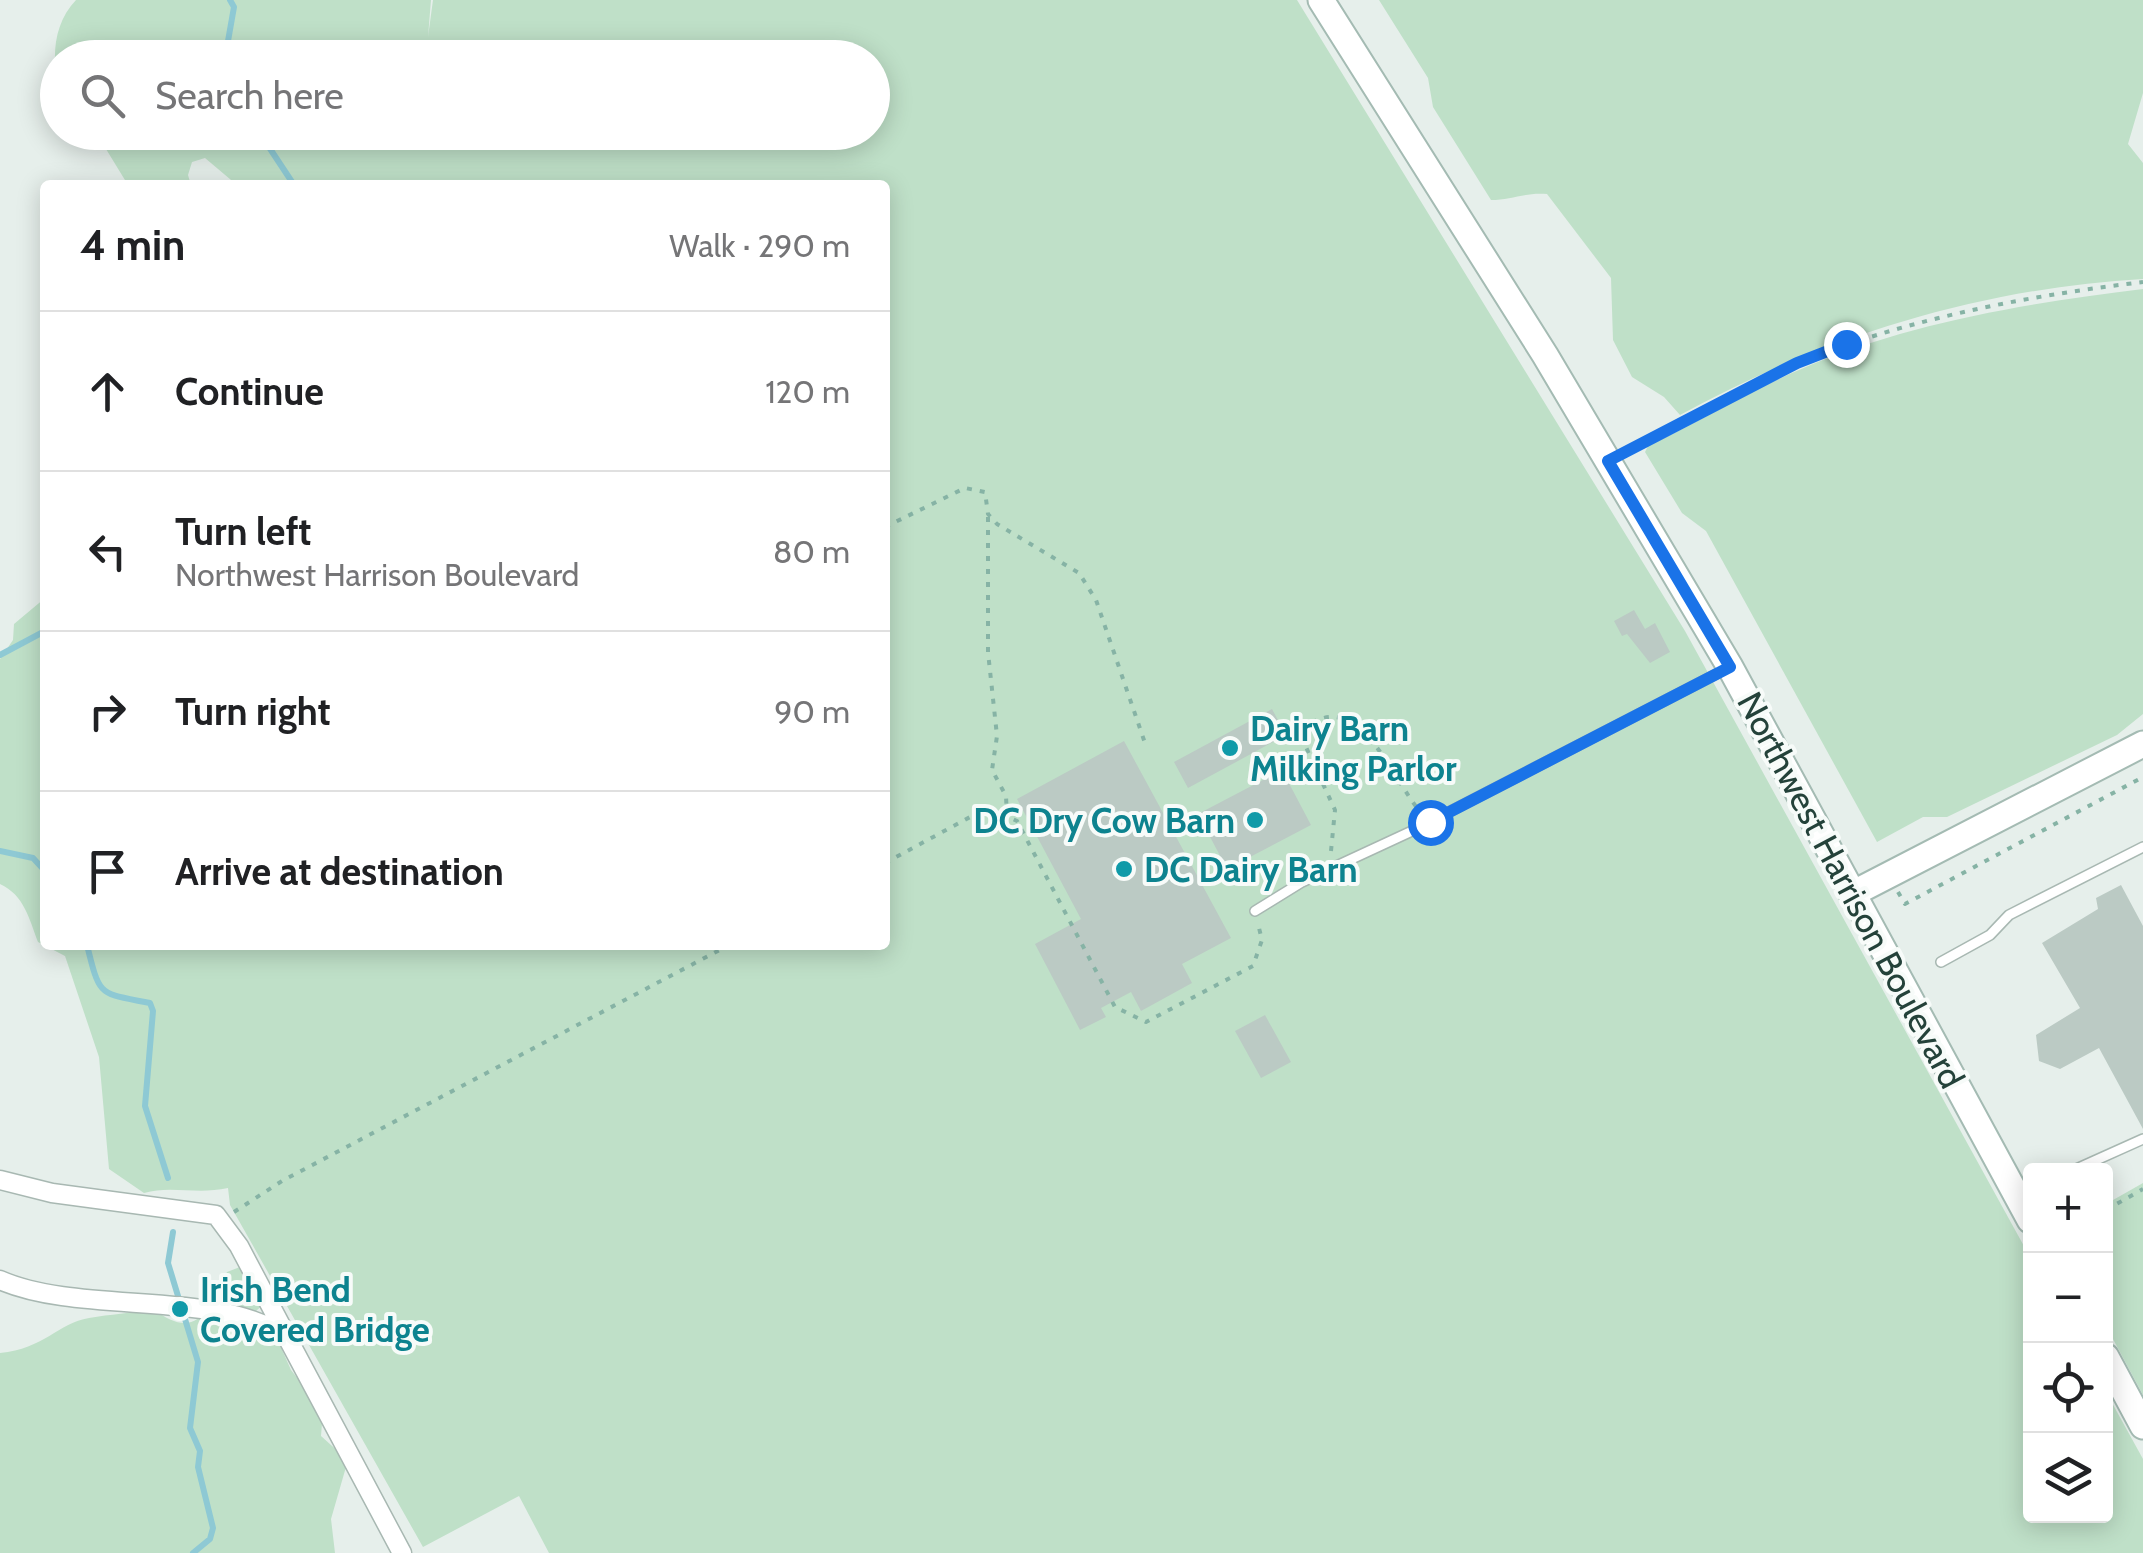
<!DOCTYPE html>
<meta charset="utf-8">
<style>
:root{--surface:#fff;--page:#f2f2f2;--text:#202124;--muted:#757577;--line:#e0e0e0}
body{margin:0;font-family:Cabin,sans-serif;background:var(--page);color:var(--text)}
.controls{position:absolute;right:30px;bottom:30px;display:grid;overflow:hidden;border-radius:10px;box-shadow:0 5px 25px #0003}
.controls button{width:90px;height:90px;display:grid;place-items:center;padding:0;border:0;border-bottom:2px solid var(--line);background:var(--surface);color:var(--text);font:50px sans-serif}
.stop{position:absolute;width:30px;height:30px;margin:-22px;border:8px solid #1a73e8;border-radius:50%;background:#fff}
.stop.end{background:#1a73e8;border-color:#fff;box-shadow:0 2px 10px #0008}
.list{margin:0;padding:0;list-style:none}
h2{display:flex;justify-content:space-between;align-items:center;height:130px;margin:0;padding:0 40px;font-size:42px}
h2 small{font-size:32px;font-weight:400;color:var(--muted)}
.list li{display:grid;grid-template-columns:65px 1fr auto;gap:30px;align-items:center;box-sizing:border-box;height:160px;padding:0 40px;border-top:2px solid var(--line)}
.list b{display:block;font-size:38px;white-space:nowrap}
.list p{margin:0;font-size:32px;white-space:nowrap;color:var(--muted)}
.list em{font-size:32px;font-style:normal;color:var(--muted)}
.icon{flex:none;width:55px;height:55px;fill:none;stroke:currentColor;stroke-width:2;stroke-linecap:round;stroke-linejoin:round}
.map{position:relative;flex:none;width:2143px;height:1553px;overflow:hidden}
.search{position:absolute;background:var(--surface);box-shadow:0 5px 25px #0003;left:40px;top:40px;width:850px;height:110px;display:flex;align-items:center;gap:25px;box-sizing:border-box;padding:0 35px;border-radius:55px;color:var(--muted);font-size:38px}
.panel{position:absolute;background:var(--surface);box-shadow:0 5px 25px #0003;left:40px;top:180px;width:850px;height:770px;border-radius:10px}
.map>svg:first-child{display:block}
.green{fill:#bfe0c8}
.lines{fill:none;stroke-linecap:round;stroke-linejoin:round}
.stream{stroke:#8ec9d4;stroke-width:6}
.building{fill:#bbcac4}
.lane-casing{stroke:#a8b8b2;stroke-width:12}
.street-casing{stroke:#a8b8b2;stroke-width:21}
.secondary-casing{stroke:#a4bbb3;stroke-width:29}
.path{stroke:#86b3a5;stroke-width:4;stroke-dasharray:5 8;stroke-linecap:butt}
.lane{stroke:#fff;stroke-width:9}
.street{stroke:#fff;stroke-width:18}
.secondary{stroke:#fff;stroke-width:25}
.route{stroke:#1a73e8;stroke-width:12}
.culture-dot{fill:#0f9aa8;stroke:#f7fbf9;stroke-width:4}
.labels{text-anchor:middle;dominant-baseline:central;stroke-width:8;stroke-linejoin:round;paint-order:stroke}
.culture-label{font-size:35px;font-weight:bold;fill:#0d838f;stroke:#f7fbf9;text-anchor:start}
.street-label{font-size:35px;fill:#24423a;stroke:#f7fbf9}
</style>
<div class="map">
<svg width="2143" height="1553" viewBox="0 0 2143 1553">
<rect width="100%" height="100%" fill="#e6efeb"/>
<!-- green -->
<path class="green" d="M76,0H431L428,37L433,0H1297L1685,631L2030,1257V1516H2106V1392L2143,1459V1553H549L519,1496L423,1547L230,1205L228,1188C196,1195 171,1185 144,1193L109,1169L99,1057L65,956L38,942C29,918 24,895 0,884V659L13,640L14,624L45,598V945H885V185H237L205,158L192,162L188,175L191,185H128L106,149L83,133L872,132V58H58L57,81C52,52 55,22 76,0Z
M1379,0H2143V93L2128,144L2143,163V279C1981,288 1822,337 1680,415L1664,397L1632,377L1613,340L1611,278L1547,194C1526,192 1511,200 1491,200L1433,107L1428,78Z
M2143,289V714L2117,735L1947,817H1923L1877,842L1706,531L1682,513L1645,452L1648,446C1699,422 1747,392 1799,370C1906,323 2028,303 2143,289Z
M2143,1183V1395L2106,1326V1204Z
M240,1267L254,1279L265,1303L246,1320L251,1331L279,1343L291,1370L323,1411L321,1436L341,1454L346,1467L331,1519L335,1553H0V1353C44,1349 58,1323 89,1318C111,1314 130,1314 152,1308C197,1343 207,1311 227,1272Z"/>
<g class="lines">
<!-- stream -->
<path class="stream" d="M225,58L234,7L230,0
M259,132L294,185
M0,655L45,631
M0,851L33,858L45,871
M87,945C100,998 99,993 150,1003L153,1011L145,1106L168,1178
M173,1232L168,1263L198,1362L190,1428L200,1451L198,1467L213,1528L210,1539L193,1553"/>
</g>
<!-- building -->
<path class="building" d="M1634,610L1645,629L1655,623L1670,652L1650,663L1627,634L1622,636L1614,621Z
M1272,709L1286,735L1188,788L1174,762Z
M1124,741L1231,938L1182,964L1192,983L1141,1011L1131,992L1101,1008L1106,1017L1080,1030L1035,944L1081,919L1017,799Z
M1282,770L1311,825L1227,869L1198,814Z
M2121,885L2143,926V1129L2099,1048L2060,1069L2039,1061L2036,1035L2080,1008L2042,943L2098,909L2096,898Z
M1265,1015L1291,1062L1261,1078L1235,1031Z"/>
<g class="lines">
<!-- lane casing -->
<g class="lane-casing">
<path id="lane" d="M1255,911L1302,882L1412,831L1728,668
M1941,962L1990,935L2009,915L2143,847
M2074,1170L2143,1139"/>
</g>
<!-- street casing -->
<g class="street-casing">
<path id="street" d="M0,1180L52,1193L216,1215L239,1246L286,1335
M0,1280C82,1316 224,1288 288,1339L402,1553"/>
</g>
<!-- secondary casing -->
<g class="secondary-casing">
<path id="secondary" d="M1321,0L1545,355L1730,667L2030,1220
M1852,894L2143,744
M2106,1357L2143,1426"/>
</g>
<!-- path -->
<path class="path" d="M1625,451C1682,420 1741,385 1802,361C1912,318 2026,296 2143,282
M988,517V652L997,736L992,770L1006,796L1007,817
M885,527L965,488L985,492L988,514L997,524L1079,573L1096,600L1146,746
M1331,851L1335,810L1299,732C1358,680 1389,776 1422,814
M885,863L972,816L995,811L1017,821L1115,1007L1146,1022L1253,966L1262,940L1258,924
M1898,892L1905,904L2143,777
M2106,1210L2143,1189
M234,1212L282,1181L729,945"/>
<!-- lane -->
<use href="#lane" class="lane"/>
<!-- street -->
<use href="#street" class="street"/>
<!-- secondary -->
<use href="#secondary" class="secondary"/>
</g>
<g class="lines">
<!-- route -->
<path class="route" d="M1430,822L1730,667L1608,461L1797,363L1846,344"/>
</g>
<!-- markers -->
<g class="culture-dot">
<circle cx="1230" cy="748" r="10"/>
<circle cx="1255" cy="820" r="10"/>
<circle cx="1124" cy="869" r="10"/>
<circle cx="180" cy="1309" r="10"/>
</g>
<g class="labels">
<!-- culture labels -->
<g class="culture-label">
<text x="1250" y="728">Dairy Barn<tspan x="1250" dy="40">Milking Parlor</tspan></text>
<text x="1235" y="820" text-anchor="end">DC Dry Cow Barn</text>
<text x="1144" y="869">DC Dairy Barn</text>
<text x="200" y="1289">Irish Bend<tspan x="200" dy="40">Covered Bridge</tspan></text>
</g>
<!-- street labels -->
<g class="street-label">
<text transform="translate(1851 890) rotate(62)">Northwest Harrison Boulevard</text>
</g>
</g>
</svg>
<div class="controls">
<button>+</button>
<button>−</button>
<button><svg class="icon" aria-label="locate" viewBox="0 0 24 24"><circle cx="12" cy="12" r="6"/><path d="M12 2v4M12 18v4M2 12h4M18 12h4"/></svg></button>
<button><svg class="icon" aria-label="layers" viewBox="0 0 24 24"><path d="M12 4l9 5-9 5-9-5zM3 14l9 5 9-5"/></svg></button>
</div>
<div class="stop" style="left:1430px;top:822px"></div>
<div class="stop end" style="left:1846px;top:344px"></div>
<div class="search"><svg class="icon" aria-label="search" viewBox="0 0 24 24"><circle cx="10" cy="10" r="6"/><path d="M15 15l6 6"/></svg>Search here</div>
<section class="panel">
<h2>4 min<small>Walk · 290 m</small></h2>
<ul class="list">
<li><svg class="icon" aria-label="ahead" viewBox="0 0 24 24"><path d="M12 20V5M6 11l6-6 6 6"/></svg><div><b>Continue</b></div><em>120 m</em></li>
<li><svg class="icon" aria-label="left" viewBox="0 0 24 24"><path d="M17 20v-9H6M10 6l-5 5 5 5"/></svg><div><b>Turn left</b><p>Northwest Harrison Boulevard</p></div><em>80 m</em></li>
<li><svg class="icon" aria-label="right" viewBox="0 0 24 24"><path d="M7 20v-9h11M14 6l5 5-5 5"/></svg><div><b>Turn right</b></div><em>90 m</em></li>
<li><svg class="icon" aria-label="arrive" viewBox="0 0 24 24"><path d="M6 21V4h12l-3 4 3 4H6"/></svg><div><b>Arrive at destination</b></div></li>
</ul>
</section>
</div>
